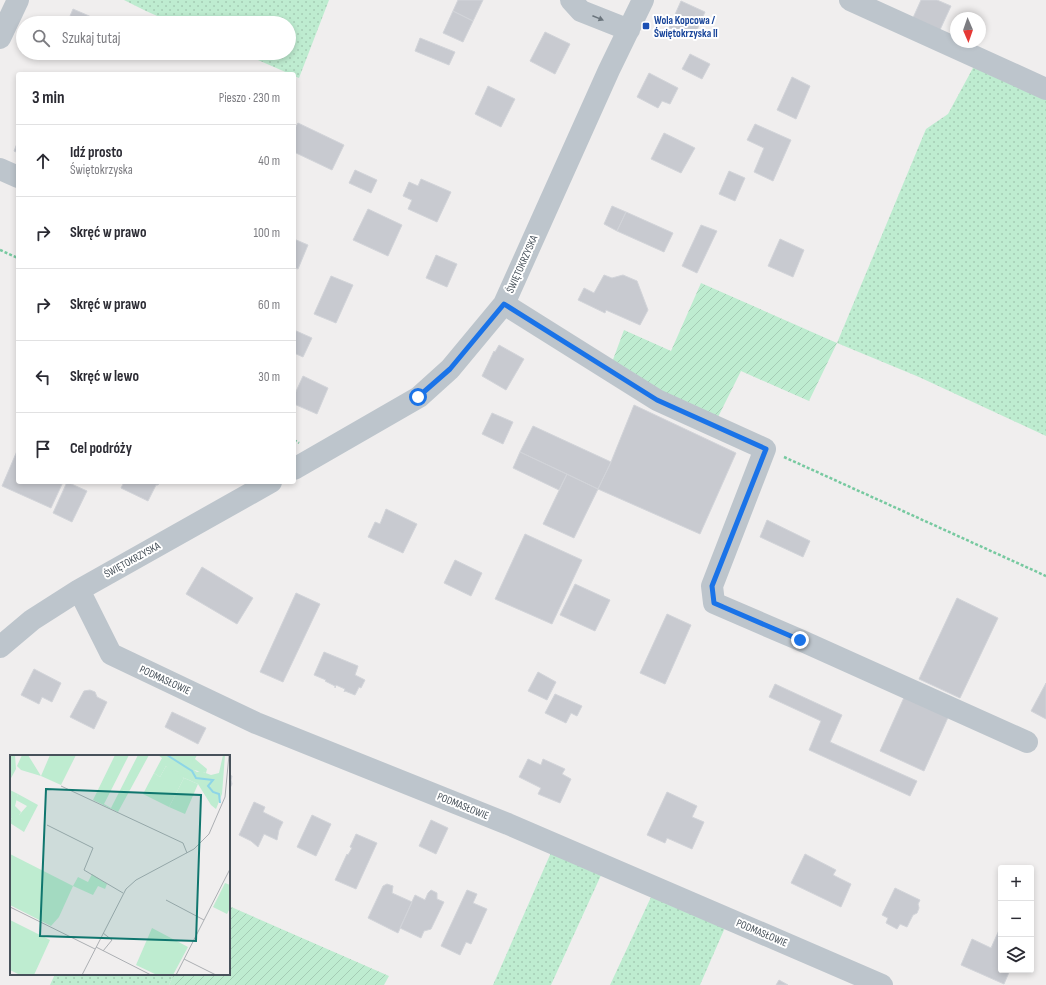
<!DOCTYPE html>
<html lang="pl">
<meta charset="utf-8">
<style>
:root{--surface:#fff;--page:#f2f2f3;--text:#2b2b33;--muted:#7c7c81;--line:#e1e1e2}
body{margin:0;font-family:"Sofia Sans Condensed",sans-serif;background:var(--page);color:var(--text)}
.controls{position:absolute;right:12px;bottom:12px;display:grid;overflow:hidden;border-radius:4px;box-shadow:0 2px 6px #0003}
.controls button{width:36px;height:36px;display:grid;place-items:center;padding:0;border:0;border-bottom:1px solid var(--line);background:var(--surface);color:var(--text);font:20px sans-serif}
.compass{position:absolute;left:950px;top:12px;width:36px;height:36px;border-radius:50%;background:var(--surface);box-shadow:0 2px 6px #0003;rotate:178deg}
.stop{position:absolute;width:12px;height:12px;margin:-9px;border:3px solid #1a73e8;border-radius:50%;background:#fff}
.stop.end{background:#1a73e8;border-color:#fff;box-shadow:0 1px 4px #0008}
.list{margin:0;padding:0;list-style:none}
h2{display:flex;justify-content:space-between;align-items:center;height:52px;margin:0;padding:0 16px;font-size:17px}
h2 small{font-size:13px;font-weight:400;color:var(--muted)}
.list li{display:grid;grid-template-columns:26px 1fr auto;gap:12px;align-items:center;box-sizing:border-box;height:72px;padding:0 16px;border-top:1px solid var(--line)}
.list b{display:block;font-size:15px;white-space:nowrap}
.list p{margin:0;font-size:13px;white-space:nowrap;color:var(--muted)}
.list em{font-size:13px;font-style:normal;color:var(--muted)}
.icon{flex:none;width:22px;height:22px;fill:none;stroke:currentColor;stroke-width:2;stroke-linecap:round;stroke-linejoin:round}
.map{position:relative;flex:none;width:1046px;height:985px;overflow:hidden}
.search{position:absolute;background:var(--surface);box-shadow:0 2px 6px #0003;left:16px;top:16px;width:280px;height:44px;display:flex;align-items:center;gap:10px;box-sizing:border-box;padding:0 14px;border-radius:22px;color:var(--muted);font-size:15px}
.panel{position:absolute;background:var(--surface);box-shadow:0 2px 6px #0003;left:16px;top:72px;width:280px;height:412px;border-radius:4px}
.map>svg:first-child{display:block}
.grass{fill:url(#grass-dots)}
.garden{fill:url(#garden-furrows)}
.building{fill:#c8cad0;stroke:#d2d4d9}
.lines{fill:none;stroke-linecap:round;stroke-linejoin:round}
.path{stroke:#77c9a0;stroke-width:2.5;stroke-dasharray:3 2;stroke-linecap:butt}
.minor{stroke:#bdc5cc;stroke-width:22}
.oneway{fill:#6a747c}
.route{stroke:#1a73e8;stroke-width:5}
.transit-dot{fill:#1a4fb4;stroke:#fff;stroke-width:1.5}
.labels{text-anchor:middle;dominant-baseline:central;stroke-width:4;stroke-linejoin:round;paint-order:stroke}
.transit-label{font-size:11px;font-weight:bold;fill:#164399;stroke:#fff;text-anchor:start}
.street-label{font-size:11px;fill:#47515a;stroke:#fff}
.inset-river{fill:none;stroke:#8dd5e7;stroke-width:2}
.inset-road{fill:none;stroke:#acafb3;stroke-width:1}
.view{fill:#0f766e;fill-opacity:0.15;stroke:#0f766e;stroke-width:2}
.inset-edge{fill:none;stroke:#47515a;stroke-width:2}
</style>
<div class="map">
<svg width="1046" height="985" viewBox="0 0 1046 985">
<defs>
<pattern id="grass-dots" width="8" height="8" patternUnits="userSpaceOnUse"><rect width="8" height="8" fill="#beecd0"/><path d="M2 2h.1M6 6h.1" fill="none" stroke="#a5ccb5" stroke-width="1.8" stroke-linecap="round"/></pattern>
<pattern id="garden-furrows" width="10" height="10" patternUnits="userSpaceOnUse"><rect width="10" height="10" fill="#beecd0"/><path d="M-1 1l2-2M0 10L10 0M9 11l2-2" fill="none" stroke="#a5ccb5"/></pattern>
</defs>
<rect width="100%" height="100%" fill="#f0eeee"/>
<!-- grass -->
<path class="grass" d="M124,0H329L299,78L294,76V74H290L242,53H289V23H173L146,11Z
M974,66L1046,99V436L919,377L837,343L926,129L948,114Z
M553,848L727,923L700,985H610L652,895L602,873L551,985H493Z
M55,974H174L169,985H50Z"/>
<!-- garden -->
<path class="garden" d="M701,283L837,343L809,401L741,371L715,423L611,365L624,330L671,351Z
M229,906L389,976L384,985H169L174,974H229Z"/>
<!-- building -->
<path class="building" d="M458,0H483L473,21L453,11Z
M921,0H937L951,6L939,32L912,20Z
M681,1L705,12L693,39L669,28Z
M73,9L96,19L95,23H67Z
M453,11L473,21L463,42L443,33Z
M545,32L570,44L555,74L530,61Z
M420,38L455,52L449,65L415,51Z
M70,53H81L79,57Z
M690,54L710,64L702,79L682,69Z
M649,73L678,88L670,104L662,101L658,108L637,97Z
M792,77L810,86L796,119L777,110Z
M488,86L515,99L501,127L475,114Z
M298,123L344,145L332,170L294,152V130Z
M755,124L791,140L773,181L754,172L764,148L747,140Z
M664,133L695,148L681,173L651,159Z
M18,141V153L14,151Z
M355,170L377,180L371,193L349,183Z
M729,171L745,178L735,201L719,194Z
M421,179L451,192L437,222L408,209L412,200L403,196L409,182L418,186Z
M612,206L626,212L617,231L604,224Z
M368,209L402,225L388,256L353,240Z
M626,212L673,233L664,252L617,231Z
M701,225L717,231L697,273L682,266Z
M294,239L308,245L298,269L294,267Z
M780,239L804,250L793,277L768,266Z
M436,255L457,264L447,287L426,278Z
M604,275L612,278L623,275L637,281L648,310L640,325L606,310L605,313L578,300L584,288L594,293Z
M331,276L353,285L336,323L314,314Z
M294,330L312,338L303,357L294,353Z
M499,345L524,359L506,390L482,376L494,351L495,352Z
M303,376L328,388L317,414L294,404V396Z
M634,405L736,453L700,534L598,489L611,462Z
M492,413L513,422L503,444L482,434Z
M533,426L611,462L598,489L520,452Z
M17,451L18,482H63L51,508L2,486Z
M520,452L567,474L559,490L513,468Z
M567,474L598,489L574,538L543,524Z
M67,482L87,491L72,522L53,513Z
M124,482H160L158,485H156L148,501L121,488Z
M386,509L417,524L403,553L368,537L375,522L380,524Z
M767,520L810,541L803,557L760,537Z
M525,534L582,560L552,624L495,599Z
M455,560L482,573L471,596L444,583Z
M202,567L253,598L237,624L186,594Z
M575,584L610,600L595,631L560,615Z
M296,593L320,604L283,682L260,672Z
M957,598L998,618L960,698L919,679Z
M667,614L691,625L665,684L640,673Z
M324,652L358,666L355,675L365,680L361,688L359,687L355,695L345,691L344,692L345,689L336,685L335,688V686L325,681L326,680L314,675Z
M34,669L61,683L52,702L42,697L39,704L21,695Z
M538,672L556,682L547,700L528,691Z
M1046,683V719L1031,711Z
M775,684L842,715L830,742L917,781L910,796L809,750L821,721L769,697Z
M90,690L95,692L97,697L107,702L94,729L70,717L84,691Z
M906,693L950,713L924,771L880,751Z
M555,694L582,706L577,716L571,713L566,723L545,713Z
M172,712L206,728L198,744L165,727Z
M528,759L541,765L543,759L565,769L562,774L571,779L560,803L538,794L541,788L519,777Z
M229,775L232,776L231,780L232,784L229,790Z
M667,792L697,806L692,817L704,822L692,849L667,838L665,843L647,835Z
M254,802L265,807L263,812L283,822L279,830L277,840L264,834L258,847L251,841L239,835Z
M312,815L331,824L316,856L297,847Z
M431,820L448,828L436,854L419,846Z
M356,834L377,843L356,889L335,880L347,854L348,855L352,848L350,847Z
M805,854L836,870L833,875L851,884L841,907L791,883Z
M387,884L393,886L392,893L412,902L398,933L368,918L383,886Z
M895,888L920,900L918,904L919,908L917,913L913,915L907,927L900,924L897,929L886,923L888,918L882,915Z
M431,890L437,893V899L444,902L431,929L424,931L421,938L400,928L415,895L425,900L428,893Z
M467,890L477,894L473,903L487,909L471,944L466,942L460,955L441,946Z
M1000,928L1001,970H1010L1004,984L961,965L972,939L991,948Z
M779,980L788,985H776Z"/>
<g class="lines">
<!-- path -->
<path class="path" d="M0,250L18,258
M294,440L299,443
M784,457L1046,576"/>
<!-- minor -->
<path class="minor" d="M571,0L581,11L629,30
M850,0L1046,89
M0,38L18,0
M0,169L18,177
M504,304L657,400L765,449L712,586L714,603L800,640L1027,742
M294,469L419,397L450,369L504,304L609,70L643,0
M79,590L111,654L256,723L508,824L882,985
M0,647L32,620L79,590L271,482"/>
</g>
<!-- one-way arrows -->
<defs><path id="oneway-solid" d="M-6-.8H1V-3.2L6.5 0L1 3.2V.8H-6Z"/></defs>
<use class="oneway" href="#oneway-solid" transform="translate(598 18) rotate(22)"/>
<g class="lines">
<!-- route -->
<path class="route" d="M418,397L450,369L504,304L657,400L766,449L712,586L714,603L800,640"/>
</g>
<!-- markers -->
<rect class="transit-dot" x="642" y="22" width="8" height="8" rx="2"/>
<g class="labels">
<!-- transit labels -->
<g class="transit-label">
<text x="654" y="20">Wola Kopcowa /<tspan x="654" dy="13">Świętokrzyska II</tspan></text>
</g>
<!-- street labels -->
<g class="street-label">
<text transform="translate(522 264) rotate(-66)">ŚWIĘTOKRZYSKA</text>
<text transform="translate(132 560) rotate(-29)">ŚWIĘTOKRZYSKA</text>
<text transform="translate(165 680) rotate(25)">PODMASŁOWIE</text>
<text transform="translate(463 806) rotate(22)">PODMASŁOWIE</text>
<text transform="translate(762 933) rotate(23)">PODMASŁOWIE</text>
</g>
</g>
<!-- overview -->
<g transform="translate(10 755)">
<rect width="220" height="220" fill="#f0eeee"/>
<path d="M0,0H5L6,14L0,25ZM40,0H66L51,30L31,21ZM105,0H119L94,49L101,53L128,0H139L108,57L83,45ZM175,0H187L185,4L197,14L196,18L184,15ZM174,23L188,29L175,59L159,52ZM0,35L8,39L5,51L11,57L9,60L0,64ZM0,99L63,131L49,162L41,171L0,150ZM215,128L220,130V153L217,159L203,152ZM0,165L40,185L24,220H10L0,215ZM142,173L178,192L163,220H147L126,210Z" fill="#beecd0"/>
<path d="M12,0H18L31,21L11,15L7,11ZM148,0H175L182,4L184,15L187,17L193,15V17L201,20L209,18L213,0H215L212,39L206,54L201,50L188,29L165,19L156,11L150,22L144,18L152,3ZM8,39L28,50L14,77L0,68L3,58L9,60L17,51L6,45Z" fill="#beecd0"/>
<path d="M156,11L174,23L159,52L133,39L144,18L150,22ZM82,119L97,129L95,134L88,131L83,140L63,131L68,122L78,127Z" fill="#beecd0"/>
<path class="inset-river" d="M157,0L182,16L186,23L203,25L198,31L203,37L209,39L210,48"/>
<path class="inset-road" d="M51,31L173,88L177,98M37,70L83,93L74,115L113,138M156,145L194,165M0,152L85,194M93,178L102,185L93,196M86,192L141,220M174,204L206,220M72,220L116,134L126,125L184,94L199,79L215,42L219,0M166,220L220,114"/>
<path class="view" d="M36,34L191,40L186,186L30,181Z"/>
<rect width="220" height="220" class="inset-edge"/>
</g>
</svg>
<div class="controls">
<button>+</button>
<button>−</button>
<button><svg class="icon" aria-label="layers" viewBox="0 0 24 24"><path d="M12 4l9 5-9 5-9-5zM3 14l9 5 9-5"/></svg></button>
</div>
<svg class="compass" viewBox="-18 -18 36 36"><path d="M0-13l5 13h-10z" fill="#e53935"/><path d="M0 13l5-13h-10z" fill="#7c7c81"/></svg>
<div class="stop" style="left:418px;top:397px"></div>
<div class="stop end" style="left:800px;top:640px"></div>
<div class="search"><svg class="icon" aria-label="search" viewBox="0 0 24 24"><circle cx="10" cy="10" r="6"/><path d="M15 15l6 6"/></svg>Szukaj tutaj</div>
<section class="panel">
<h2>3 min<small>Pieszo · 230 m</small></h2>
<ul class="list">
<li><svg class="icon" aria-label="ahead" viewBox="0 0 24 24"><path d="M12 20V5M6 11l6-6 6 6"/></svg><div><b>Idź prosto</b><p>Świętokrzyska</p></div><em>40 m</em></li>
<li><svg class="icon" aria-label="right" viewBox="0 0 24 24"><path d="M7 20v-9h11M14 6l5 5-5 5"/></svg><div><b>Skręć w prawo</b></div><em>100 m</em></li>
<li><svg class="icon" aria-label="right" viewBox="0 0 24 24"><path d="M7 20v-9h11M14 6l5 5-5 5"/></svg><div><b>Skręć w prawo</b></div><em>60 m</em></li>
<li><svg class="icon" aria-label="left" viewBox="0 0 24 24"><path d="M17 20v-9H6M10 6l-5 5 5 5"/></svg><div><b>Skręć w lewo</b></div><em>30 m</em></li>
<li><svg class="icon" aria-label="arrive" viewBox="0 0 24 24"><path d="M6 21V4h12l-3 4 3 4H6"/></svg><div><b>Cel podróży</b></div></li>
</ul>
</section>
</div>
